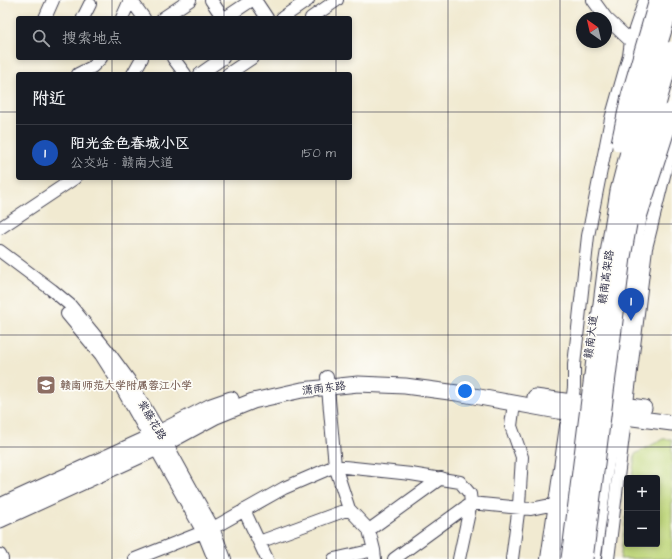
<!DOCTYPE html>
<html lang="zh">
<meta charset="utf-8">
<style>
:root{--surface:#171b24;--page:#20242c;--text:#f1f3f6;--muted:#9ea1a6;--line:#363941;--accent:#7c3aed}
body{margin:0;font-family:"Architects Daughter","LXGW WenKai TC",sans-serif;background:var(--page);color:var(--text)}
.controls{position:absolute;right:12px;bottom:12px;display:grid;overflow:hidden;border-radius:4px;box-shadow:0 2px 6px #0003}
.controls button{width:36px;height:36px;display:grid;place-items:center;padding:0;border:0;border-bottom:1px solid var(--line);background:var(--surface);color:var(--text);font:20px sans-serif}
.compass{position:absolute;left:576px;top:12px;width:36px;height:36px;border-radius:50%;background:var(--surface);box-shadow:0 2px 6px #0003;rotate:326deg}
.you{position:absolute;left:465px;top:391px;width:14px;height:14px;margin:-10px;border:3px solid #fff;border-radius:50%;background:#1a73e8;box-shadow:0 0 0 6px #1a73e833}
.badge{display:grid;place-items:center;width:26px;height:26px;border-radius:50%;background:var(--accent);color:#fff;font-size:13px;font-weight:700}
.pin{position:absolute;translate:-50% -33px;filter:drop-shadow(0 1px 2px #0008)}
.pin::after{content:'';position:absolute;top:21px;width:14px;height:12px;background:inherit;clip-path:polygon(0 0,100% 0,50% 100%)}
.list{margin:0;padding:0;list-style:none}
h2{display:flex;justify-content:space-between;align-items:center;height:52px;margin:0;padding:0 16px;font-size:17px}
h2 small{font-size:13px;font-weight:400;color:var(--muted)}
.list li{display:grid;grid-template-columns:26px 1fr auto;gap:12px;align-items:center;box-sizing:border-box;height:56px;padding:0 16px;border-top:1px solid var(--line)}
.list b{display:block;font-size:15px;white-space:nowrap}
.list p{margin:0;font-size:13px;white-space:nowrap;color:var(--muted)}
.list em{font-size:13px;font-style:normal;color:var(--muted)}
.icon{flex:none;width:22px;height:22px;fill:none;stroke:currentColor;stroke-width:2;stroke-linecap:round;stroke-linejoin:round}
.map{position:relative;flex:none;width:672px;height:559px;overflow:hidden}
.search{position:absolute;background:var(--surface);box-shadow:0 2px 6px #0003;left:16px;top:16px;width:336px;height:44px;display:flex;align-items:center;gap:10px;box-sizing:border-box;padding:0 14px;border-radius:4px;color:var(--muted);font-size:15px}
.panel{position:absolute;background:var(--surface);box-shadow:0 2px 6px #0003;left:16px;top:72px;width:336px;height:108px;border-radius:4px}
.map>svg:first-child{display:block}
.green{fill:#bed579;stroke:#707c5a}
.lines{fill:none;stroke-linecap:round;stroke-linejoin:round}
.minor-casing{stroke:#414052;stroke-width:14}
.major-casing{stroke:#414052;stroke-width:17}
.minor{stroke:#fff;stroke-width:12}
.major{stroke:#fff;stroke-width:15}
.highway-bridge-casing{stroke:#414052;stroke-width:19;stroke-linecap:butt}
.highway-bridge{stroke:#fff;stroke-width:17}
.grid{fill:none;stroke:#22223b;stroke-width:1;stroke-opacity:0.55}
.labels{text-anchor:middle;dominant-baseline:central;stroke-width:3.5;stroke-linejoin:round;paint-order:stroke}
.street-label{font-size:11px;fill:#22223b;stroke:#fdfcf7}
.education-label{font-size:11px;font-weight:bold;fill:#785e54;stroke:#fdfcf7;text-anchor:start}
</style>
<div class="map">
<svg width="672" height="559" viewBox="0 0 672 559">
<rect width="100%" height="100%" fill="#fdfcf7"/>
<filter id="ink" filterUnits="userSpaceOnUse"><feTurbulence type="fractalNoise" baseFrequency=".025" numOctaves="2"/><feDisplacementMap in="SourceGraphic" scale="8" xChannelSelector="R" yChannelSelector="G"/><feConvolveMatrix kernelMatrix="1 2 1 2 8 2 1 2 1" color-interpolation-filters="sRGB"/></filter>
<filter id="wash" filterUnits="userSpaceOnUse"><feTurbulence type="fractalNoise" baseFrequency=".012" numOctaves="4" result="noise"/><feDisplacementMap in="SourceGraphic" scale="16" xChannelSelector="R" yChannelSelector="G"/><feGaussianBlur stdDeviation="0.9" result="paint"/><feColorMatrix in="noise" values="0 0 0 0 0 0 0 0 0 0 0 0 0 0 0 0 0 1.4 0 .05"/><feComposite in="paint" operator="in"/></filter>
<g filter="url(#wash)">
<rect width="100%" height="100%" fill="#f1ead1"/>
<!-- green -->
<path class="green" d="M663,439H672V559H620L627,511V544H657V478H632L635,454Z"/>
</g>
<g filter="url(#ink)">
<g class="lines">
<!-- minor casing -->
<g class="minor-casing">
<path id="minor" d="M131,0L144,18
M211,0L223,18
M255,0L267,18
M593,0L606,18
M45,18L53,0
M83,18L90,4
M122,18L130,0
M163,18L190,0
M225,18L252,0
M282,18L308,0
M311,18L337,0
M606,18L636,46
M173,58L185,74
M78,74L92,67L101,58
M133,74L142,58
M200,74L223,58
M228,74L252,58
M0,228L75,178
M0,251L52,290L70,305L107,350L129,380L166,443L213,528L225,559
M67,314L101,355L120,385L203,532L214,559
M327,377L335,466L349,509L369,530L374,550L375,559
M244,510L267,559
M369,530L441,478
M259,542L349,509
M0,555L2,559
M135,559L213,528L284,488L335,466L411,474L460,482L470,494L471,503L459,559
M334,559L374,550
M394,559L471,503L531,509L555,504
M512,559L519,505L522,457L511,426L514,403
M547,559L566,426L571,412L574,387V365L588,236L611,119L629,56L631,41L645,0
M608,559L646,248L672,143"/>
</g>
<!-- major casing -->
<g class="major-casing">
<path id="major" d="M535,397L572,402L616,404L644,408
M0,506L151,437L211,406L231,399
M0,520L157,448L216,416L253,401L302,390L358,384L405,386L457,393L558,411L625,417L672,423
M558,559L581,410
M593,559L606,465L620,391L635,242L641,205"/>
</g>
<!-- minor -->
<use href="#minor" class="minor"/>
<!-- major -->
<use href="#major" class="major"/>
<!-- highway-bridge casing -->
<g class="highway-bridge-casing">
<path id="highway-bridge" d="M620,143L630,96L658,0
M638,217L672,111
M570,559L606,272L619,191L645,89L672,0
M584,559L622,257L635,185L672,50"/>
</g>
<!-- highway-bridge -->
<use href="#highway-bridge" class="highway-bridge"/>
</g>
</g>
<!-- grid -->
<path class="grid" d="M112,0V18M224,0V18M336,0V18M448,0V559M560,0V559M112,58V74M224,58V74M336,58V74M0,112H18M350,112H672M112,178V559M224,178V559M336,178V559M0,224H672M0,335H672M0,447H672"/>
<!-- icons -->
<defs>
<g id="school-square" transform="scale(1)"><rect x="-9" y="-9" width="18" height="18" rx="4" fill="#8d6e63" stroke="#fdfcf7"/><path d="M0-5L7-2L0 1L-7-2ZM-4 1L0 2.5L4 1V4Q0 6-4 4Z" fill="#fff"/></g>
</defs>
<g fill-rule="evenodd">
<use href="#school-square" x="46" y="385"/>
</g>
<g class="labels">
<!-- street labels -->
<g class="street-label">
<text transform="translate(606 277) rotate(-82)">赣南高架路</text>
<text transform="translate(591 337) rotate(-83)">赣南大道</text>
<text transform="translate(324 388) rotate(-7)">潇雨东路</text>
<text transform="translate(152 420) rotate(59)">紫藤花路</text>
</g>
<!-- education labels -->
<g class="education-label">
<text x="60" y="385">赣南师范大学附属蓉江小学</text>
</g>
</g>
</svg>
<div class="controls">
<button>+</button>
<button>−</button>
</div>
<svg class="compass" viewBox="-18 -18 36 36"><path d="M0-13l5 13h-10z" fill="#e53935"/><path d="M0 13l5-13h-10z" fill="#9ea1a6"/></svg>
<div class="you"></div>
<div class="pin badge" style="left:631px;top:321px;background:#1a4fb4">1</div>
<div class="search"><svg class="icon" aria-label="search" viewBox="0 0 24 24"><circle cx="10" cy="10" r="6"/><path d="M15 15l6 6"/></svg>搜索地点</div>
<section class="panel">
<h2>附近<small></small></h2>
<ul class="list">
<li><span class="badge" style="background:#1a4fb4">1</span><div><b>阳光金色春城小区</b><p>公交站 · 赣南大道</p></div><em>150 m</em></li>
</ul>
</section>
</div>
